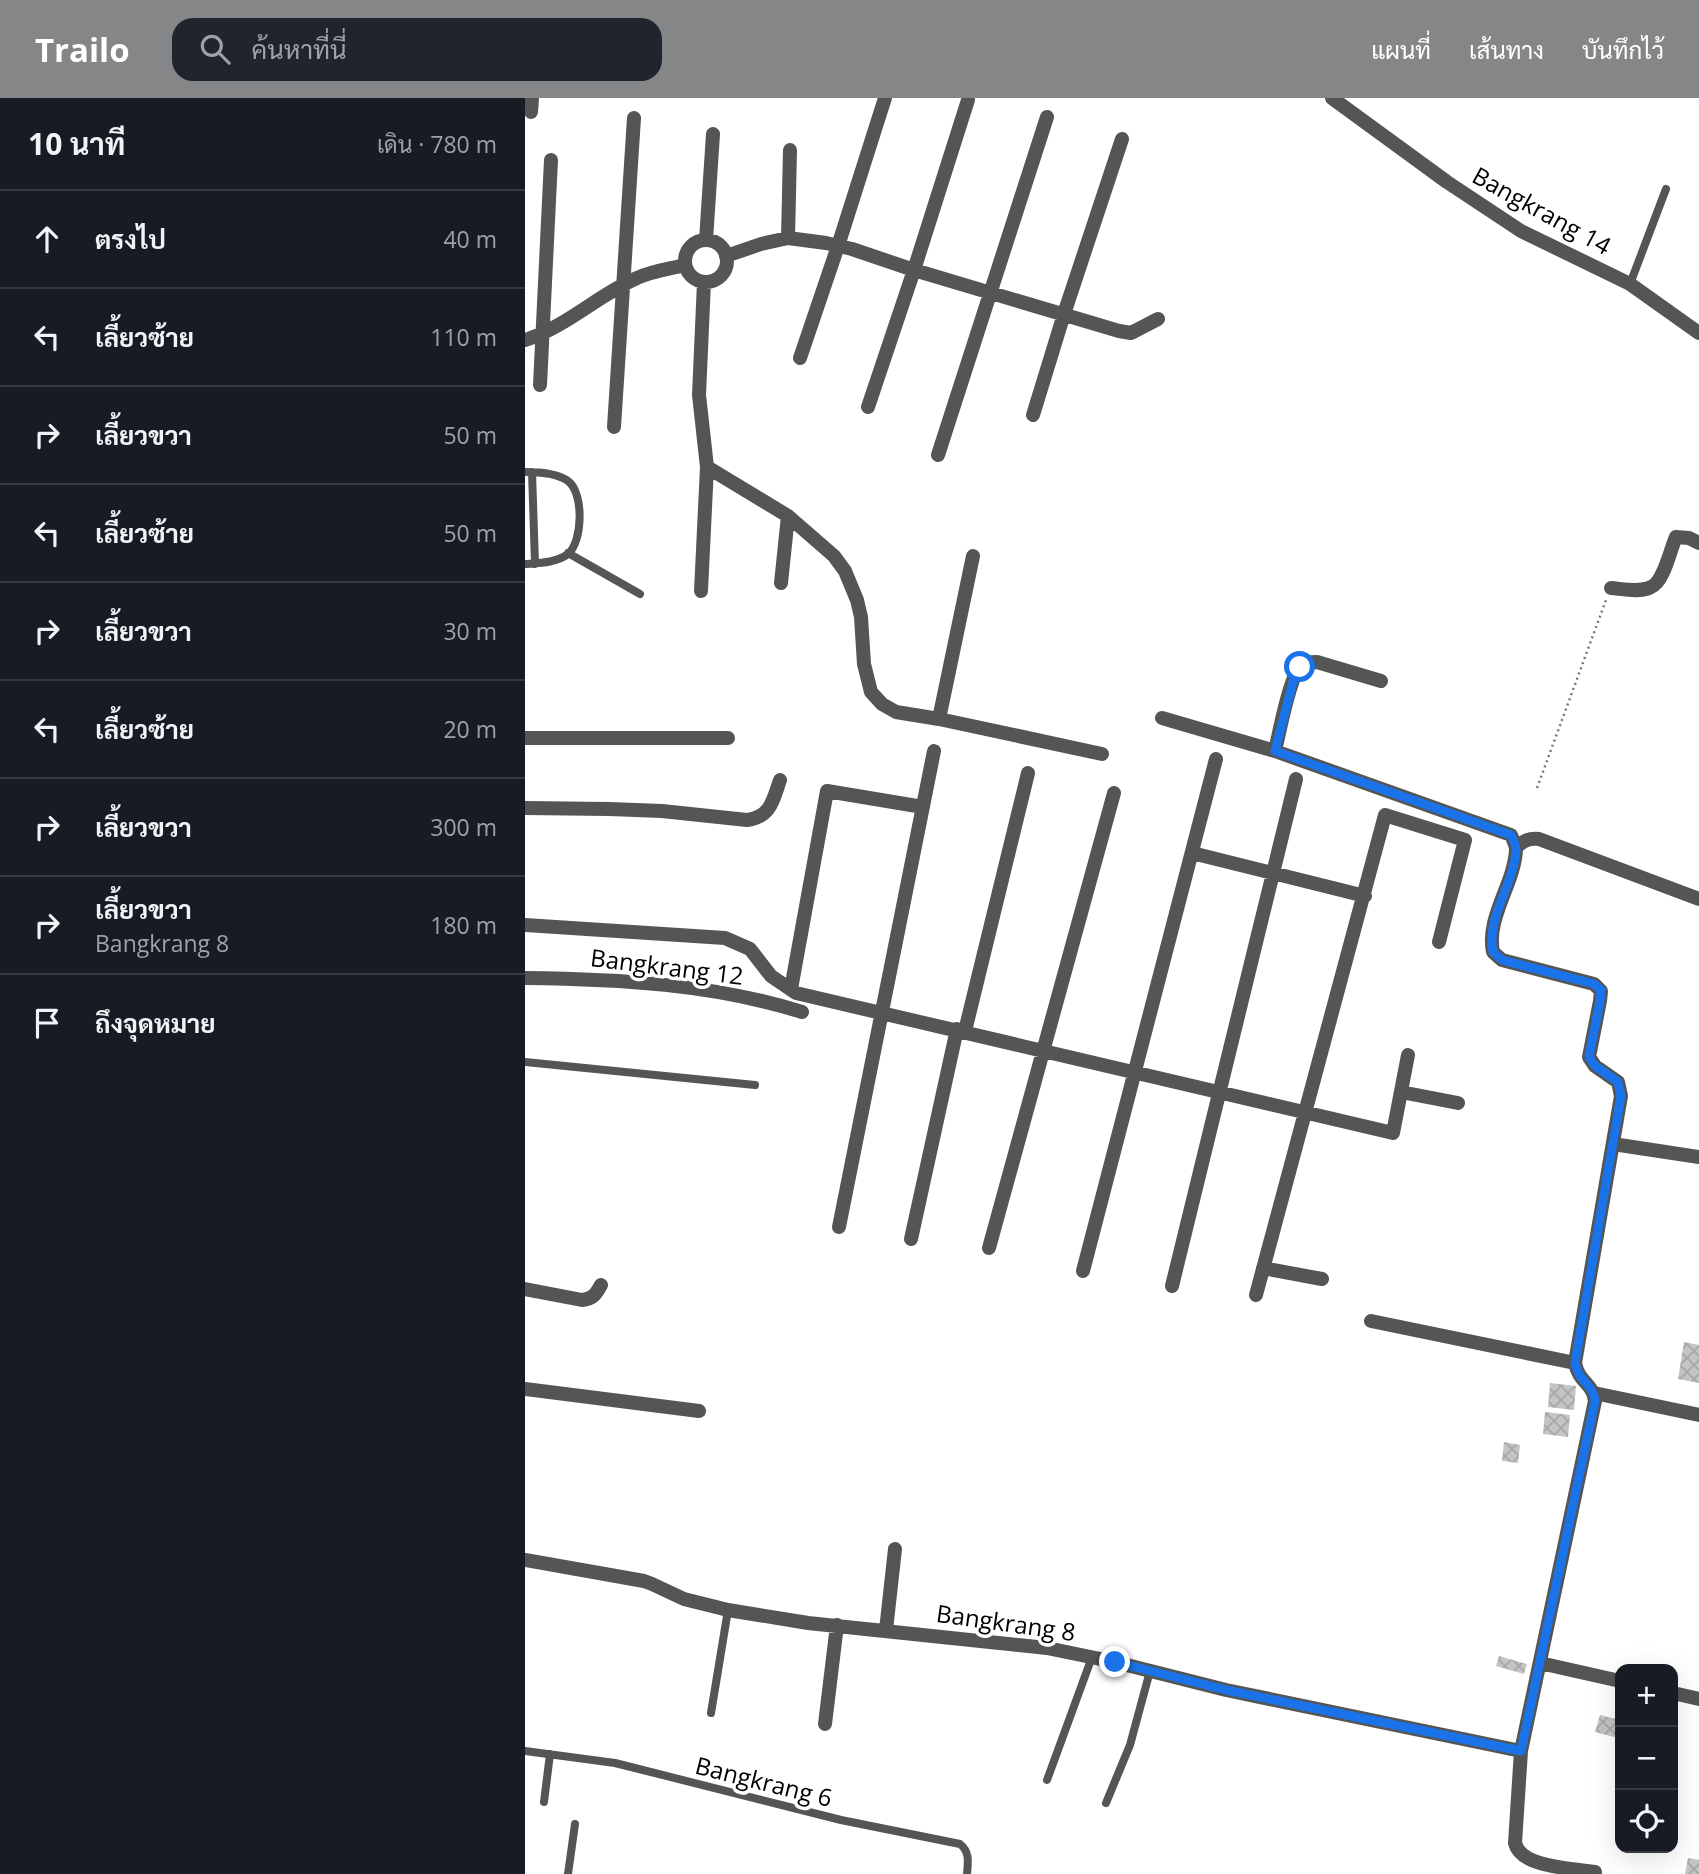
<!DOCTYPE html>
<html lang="th">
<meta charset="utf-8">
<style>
:root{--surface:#171b24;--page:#20242c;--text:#f1f3f6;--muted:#9ea1a6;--line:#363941;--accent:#858687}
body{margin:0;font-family:"Open Sans",Sarabun,sans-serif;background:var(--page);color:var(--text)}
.controls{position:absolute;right:21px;bottom:21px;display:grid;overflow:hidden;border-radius:14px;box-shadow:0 7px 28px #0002}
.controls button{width:63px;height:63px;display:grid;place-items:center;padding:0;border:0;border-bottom:2px solid var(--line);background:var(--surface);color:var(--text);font:35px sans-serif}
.stop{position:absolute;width:21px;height:21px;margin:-16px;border:5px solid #1a73e8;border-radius:50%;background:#fff}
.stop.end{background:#1a73e8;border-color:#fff;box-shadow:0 2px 7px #0008}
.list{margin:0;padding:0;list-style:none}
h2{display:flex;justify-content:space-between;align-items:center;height:91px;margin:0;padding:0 28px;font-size:30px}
h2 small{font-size:23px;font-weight:400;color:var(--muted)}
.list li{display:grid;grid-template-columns:46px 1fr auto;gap:21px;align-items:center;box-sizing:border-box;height:98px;padding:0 28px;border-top:2px solid var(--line)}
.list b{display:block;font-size:26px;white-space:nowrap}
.list p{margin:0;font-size:23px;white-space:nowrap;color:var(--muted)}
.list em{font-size:23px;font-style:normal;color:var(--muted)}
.icon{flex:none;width:38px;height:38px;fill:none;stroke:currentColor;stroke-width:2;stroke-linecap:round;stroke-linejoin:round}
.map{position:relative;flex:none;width:1174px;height:1776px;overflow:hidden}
header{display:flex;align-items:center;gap:42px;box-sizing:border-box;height:98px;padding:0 35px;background:var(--accent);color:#fff}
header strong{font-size:33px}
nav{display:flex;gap:38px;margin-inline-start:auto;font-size:24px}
.search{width:490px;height:63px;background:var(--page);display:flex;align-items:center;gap:18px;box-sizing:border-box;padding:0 24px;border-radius:21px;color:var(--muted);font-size:26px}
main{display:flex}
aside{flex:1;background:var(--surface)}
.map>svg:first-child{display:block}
.building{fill:url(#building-cross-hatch)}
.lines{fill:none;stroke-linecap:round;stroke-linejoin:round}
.path{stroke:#777;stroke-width:2.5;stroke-dasharray:2 3.5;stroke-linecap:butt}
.lane{stroke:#555;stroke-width:8}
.street{stroke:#555;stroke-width:14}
.route{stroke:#1a73e8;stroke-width:9}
.labels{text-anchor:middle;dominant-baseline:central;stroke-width:7;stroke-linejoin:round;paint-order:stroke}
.street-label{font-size:24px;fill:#000;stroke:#fff}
</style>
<header>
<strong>Trailo</strong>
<div class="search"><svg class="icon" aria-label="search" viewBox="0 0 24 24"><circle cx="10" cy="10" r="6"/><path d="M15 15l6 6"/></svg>ค้นหาที่นี่</div>
<nav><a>แผนที่</a><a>เส้นทาง</a><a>บันทึกไว้</a></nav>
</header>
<main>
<aside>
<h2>10 นาที<small>เดิน · 780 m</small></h2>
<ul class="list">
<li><svg class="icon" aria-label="ahead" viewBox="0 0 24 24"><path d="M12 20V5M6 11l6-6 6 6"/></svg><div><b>ตรงไป</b></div><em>40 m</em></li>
<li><svg class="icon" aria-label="left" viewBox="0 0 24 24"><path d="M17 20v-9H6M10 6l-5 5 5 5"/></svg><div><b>เลี้ยวซ้าย</b></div><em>110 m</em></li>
<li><svg class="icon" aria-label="right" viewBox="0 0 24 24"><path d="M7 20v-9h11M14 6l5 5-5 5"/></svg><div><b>เลี้ยวขวา</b></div><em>50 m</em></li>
<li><svg class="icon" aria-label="left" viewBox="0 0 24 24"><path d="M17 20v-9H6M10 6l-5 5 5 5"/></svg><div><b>เลี้ยวซ้าย</b></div><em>50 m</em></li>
<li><svg class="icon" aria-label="right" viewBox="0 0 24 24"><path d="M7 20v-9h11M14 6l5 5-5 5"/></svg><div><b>เลี้ยวขวา</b></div><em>30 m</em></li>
<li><svg class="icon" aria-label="left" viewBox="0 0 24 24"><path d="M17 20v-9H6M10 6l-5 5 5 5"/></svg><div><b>เลี้ยวซ้าย</b></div><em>20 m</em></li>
<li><svg class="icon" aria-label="right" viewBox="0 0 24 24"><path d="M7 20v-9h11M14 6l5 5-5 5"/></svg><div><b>เลี้ยวขวา</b></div><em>300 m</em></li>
<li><svg class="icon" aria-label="right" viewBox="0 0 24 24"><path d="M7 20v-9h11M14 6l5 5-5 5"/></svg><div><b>เลี้ยวขวา</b><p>Bangkrang 8</p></div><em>180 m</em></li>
<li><svg class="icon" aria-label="arrive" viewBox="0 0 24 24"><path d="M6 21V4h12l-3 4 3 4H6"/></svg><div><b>ถึงจุดหมาย</b></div></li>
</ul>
</aside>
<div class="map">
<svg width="1174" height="1776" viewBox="0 0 1174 1776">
<defs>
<pattern id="building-cross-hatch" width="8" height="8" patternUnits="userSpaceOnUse" patternTransform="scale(1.75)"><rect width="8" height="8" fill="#c4c4c4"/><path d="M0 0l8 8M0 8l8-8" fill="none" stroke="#a7a7a7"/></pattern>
</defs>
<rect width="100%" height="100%" fill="#fff"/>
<!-- building -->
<path class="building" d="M1159,1244L1174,1247V1285L1153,1281Z
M1025,1285L1051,1288L1049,1312L1023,1309Z
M1020,1314L1045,1317L1043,1339L1018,1336Z
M979,1344L995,1347L993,1365L977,1363Z
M974,1558L1002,1566L999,1576L971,1568Z
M1075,1617L1095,1622L1093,1640L1070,1634Z
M1163,1760L1174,1762V1776H1160Z"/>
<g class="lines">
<!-- path -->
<path class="path" d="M1012,690L1081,502"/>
<!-- lane -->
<path class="lane" d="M1105,186L1141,91
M0,374C14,374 32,375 43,383C59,395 58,443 43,456C31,465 14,465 0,466
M7,374L10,466
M43,455L115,496
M0,964L230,987
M186,1615L203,1512
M0,1653L90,1665L316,1722L435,1746C445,1754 443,1764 442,1776
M522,1682L567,1559
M19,1704L25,1656
M581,1705L605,1647L625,1573
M43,1776L50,1726"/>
<!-- street -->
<path class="street" d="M807,0L922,84L996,133L1105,186L1174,235
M6,14L7,0
M263,140L265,52
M181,142L188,36
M160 163a21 21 0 1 1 42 0a21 21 0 1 1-42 0Z
M201,158L236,146L263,140L301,145L327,151L389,172L594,233L606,235L633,221
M179,184L174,297L182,369L263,418L309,458L320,473L332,502L336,519L339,566L346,594L357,606L371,614L414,621L577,656
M0,242C41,229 73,197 112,180C127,173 144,171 160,167
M275,260L313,148L360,0
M15,287L26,62
M343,309L389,172L443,2
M508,317L539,216L597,41
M89,329L109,20
M413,357L522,19
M256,485L263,418
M1086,490C1098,491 1115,495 1126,489C1139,484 1145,452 1151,439L1164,440L1174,445
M176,493L182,369
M637,620L750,653C754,636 765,577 776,568C781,564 787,564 792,564L856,583
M414,621L448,458
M0,640H203
M750,653L986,737C988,742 991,747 991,752C989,787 961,819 968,854L977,862L1069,886L1076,893L1075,903L1064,959L1070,968L1093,984L1096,998L1050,1265C1054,1285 1068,1285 1070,1303L996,1653L990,1745C996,1770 1048,1770 1070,1774
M0,710L84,711L137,713L222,722C246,719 248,702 255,682
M991,749C999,743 1003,740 1014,741L1174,801
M667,755L840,798
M0,827L200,840L225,851L246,878L271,895L868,1035L883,957
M0,880C93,881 188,886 277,914
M266,891L302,693L398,709
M440,933L503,675
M876,994L933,1005
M1088,1046L1174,1059
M314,1129L409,653
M386,1141L432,931
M464,1150L589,695
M738,1170L797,1181
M558,1173L691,661
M647,1188L771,681
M0,1191L57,1202C68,1201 71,1196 76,1187
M731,1197L860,717L940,742L914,844
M846,1223L1050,1265
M0,1291L174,1313
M1069,1295L1174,1317
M0,1462L119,1483L127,1486L159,1501L203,1512L283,1525L522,1550L590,1564L701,1592L996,1653
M361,1532L370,1451
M1015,1565L1095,1583
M1148,1595L1174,1601
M300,1626L312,1527"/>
</g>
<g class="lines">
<!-- route -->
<path class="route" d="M590,1564L701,1592L996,1653L1070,1303C1068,1285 1054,1285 1050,1265L1096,998L1093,984L1070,968L1064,959L1075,903L1076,892L1069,886L977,862L968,854C961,819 989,787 991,752C991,747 988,742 986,737L750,653L768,584L775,569"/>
</g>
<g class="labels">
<!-- street labels -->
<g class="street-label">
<text transform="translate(1017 112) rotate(29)">Bangkrang 14</text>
<text transform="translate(142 868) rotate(7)">Bangkrang 12</text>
<text transform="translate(481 1524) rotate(8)">Bangkrang 8</text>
<text transform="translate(239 1683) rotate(14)">Bangkrang 6</text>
</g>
</g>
</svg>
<div class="controls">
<button>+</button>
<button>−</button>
<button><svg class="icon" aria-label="locate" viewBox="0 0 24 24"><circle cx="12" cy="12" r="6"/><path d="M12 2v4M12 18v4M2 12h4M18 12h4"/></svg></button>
</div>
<div class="stop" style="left:775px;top:569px"></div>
<div class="stop end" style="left:590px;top:1564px"></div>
</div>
</main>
